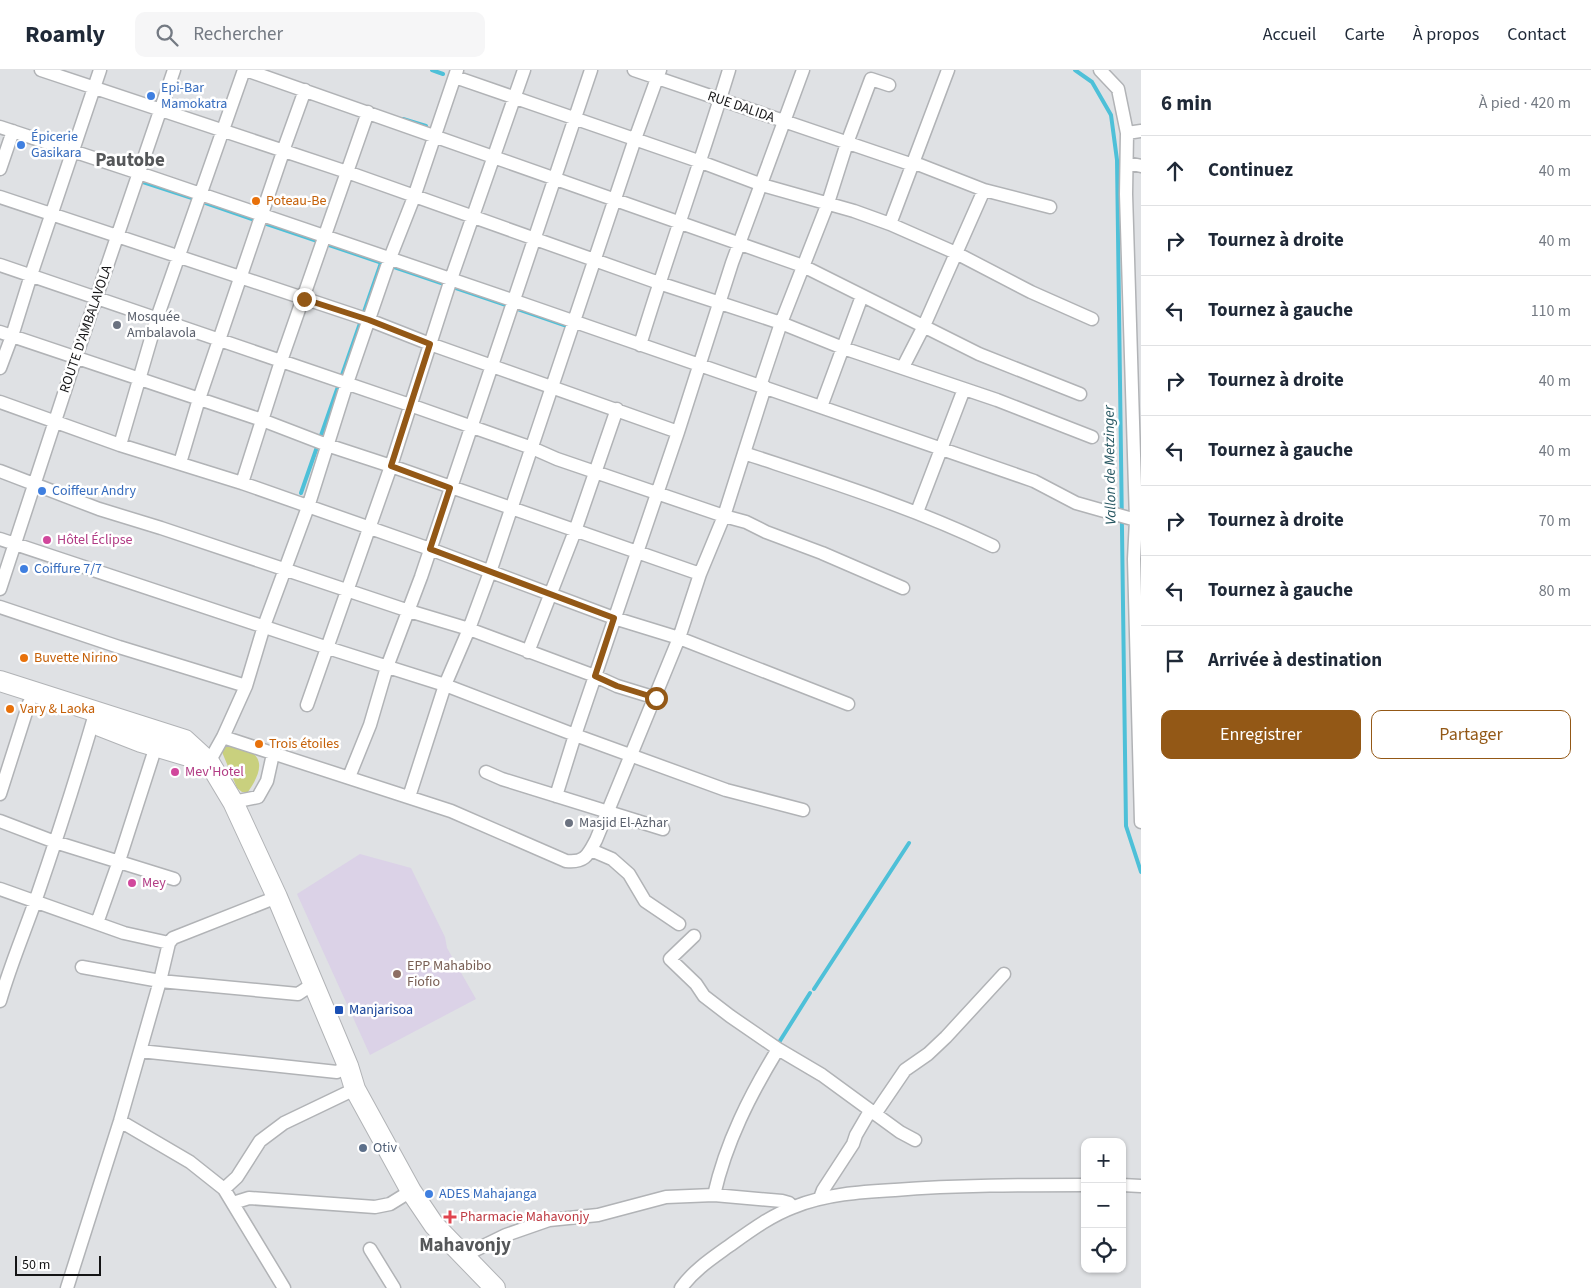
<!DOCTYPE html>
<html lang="fr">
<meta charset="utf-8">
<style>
:root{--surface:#fff;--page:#f6f6f7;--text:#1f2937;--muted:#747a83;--line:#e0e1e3;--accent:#935816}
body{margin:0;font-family:"Source Sans 3",sans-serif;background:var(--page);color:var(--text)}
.controls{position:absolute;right:15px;bottom:15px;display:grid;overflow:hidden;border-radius:10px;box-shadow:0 1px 4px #0004}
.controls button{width:45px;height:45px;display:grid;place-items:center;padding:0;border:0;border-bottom:1px solid var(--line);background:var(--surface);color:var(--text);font:25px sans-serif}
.scale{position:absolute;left:15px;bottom:12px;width:86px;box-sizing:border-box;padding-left:5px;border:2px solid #141415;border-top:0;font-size:14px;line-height:18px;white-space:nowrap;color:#141415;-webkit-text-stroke:4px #fff;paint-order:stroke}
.stop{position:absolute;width:15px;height:15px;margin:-11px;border:4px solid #935816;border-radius:50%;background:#fff}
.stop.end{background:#935816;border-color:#fff;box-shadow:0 1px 5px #0008}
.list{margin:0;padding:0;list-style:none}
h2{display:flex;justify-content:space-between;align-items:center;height:65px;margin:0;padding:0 20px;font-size:21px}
h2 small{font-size:16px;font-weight:400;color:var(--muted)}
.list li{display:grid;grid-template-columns:32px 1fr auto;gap:15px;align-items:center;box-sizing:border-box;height:70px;padding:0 20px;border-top:1px solid var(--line)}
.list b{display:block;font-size:19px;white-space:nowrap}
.list em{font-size:16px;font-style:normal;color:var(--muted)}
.actions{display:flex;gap:10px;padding:15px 20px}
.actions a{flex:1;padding:11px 0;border:1px solid var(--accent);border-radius:10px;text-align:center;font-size:18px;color:var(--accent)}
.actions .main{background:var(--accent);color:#fff}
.icon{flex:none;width:28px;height:28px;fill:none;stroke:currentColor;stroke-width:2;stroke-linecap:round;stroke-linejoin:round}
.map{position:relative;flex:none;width:1141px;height:1218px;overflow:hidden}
header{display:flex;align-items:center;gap:30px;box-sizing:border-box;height:70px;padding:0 25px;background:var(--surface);border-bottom:1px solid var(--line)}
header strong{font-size:24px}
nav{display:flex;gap:28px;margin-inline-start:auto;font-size:18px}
.search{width:350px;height:45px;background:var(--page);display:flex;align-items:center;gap:12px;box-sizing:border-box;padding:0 18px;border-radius:10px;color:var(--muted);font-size:19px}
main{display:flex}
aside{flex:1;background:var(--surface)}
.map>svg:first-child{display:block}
.education{fill:#dbd2e7}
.green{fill:#c9d07e}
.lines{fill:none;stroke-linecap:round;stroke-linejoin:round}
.stream{stroke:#4ec0d8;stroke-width:4}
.street-casing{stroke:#b1b3b6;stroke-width:15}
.primary-casing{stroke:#b1b3b6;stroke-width:22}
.street{stroke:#fff;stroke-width:12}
.primary{stroke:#fff;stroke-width:20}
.route{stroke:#935816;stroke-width:6}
.shop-dot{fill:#3f7fe0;stroke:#fff;stroke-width:2}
.food-dot{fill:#e8710a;stroke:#fff;stroke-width:2}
.worship-dot{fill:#6b7280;stroke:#fff;stroke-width:2}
.hotel-dot{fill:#d1479c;stroke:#fff;stroke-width:2}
.education-dot{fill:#8d6e63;stroke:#fff;stroke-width:2}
.transit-dot{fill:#1a4fb4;stroke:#fff;stroke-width:2}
.service-dot{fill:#5c6f8a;stroke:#fff;stroke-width:2}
.health-dot{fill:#e0444e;stroke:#fff;stroke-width:2}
.labels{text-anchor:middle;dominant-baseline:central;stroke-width:5;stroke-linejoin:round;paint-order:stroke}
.shop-label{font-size:14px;fill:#366cbe;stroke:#fff;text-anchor:start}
.street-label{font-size:14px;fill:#141415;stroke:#fff}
.food-label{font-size:14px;fill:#c56008;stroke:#fff;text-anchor:start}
.worship-label{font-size:14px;fill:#5b616d;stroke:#fff;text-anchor:start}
.hotel-label{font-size:14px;fill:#b23c85;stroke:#fff;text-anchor:start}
.education-label{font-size:14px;fill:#785e54;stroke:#fff;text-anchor:start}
.transit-label{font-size:14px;fill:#164399;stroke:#fff;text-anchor:start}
.service-label{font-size:14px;fill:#4e5e75;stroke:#fff;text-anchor:start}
.health-label{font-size:14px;fill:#be3a42;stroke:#fff;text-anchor:start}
.water-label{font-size:15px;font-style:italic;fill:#255560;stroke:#fff}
.district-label{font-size:19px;font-weight:bold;fill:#555759;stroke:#fff}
</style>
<header>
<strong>Roamly</strong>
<div class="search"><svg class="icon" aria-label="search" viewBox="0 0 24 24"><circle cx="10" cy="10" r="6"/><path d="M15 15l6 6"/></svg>Rechercher</div>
<nav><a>Accueil</a><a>Carte</a><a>À propos</a><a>Contact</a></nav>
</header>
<main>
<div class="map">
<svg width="1141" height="1218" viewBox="0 0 1141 1218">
<rect width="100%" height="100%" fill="#dfe1e4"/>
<!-- education -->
<path class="education" d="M360,784L411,798L445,867L447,878L476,929L370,985L297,824Z"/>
<!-- green -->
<path class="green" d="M232,674C238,677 246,678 251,682C267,692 256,710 248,722H242L237,718L222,682L224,677Z"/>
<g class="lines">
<!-- stream -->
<path class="stream" d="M432,0L443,4
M1075,0L1092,12L1111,45L1117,90L1126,756L1141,802
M403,49L426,56
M143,112L195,129
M200,131L255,150
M264,153L509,236
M515,238L570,257
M301,423L381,193
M814,919L909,773
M778,974L810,923"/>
<!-- street casing -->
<g class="street-casing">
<path id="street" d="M41,0L347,102L659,213L781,253L843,278L997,330L1092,367
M246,0L803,196L979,284L1080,324
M634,0L913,95H920L984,120L1050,137
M1100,0L1118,19L1127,63L1126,124L1136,450L1134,489L1141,752
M455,7L701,92L762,115L854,141L890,154L956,183L1031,222L1092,249
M0,57L139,103L515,231L1034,411L1076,433L1136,450
M1127,63L1141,61
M283,81L305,20
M1127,93L1141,96
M0,99L13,61
M0,127L369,250L430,274L678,362
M890,154L948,0
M0,195L410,335L532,378L557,389L724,446L746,452L766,462L822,483L903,518
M0,262L262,350L327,375L391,396L700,504
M640,275C668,183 701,92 729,0
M903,297L923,258L984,120
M0,298L12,266L31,205L100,0
M760,316L781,253L828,133L847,73L871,9L889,15
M0,332L120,375L242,413L430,479L614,548L679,568L848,634
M821,337L862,226
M120,375L157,248L244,0
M744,383C828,411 912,437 993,476
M180,393L199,329L282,85
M0,401L99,439L161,458L409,541L469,559L595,606L617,616L656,628
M242,413L281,291L368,42
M917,442L964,319
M0,469L328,578L445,615L575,665L726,720L803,740
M0,519L76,287L174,0
M0,537L119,577L246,616
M528,582L575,461L617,339
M307,635L391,396L451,209L524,0
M223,667L451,741L566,791C585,793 588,785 596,770L679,568L700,504L724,446L765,317
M209,692L223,667L246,616L264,556L308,437L347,313L390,188L414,127L457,0
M486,702L502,709L663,759
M349,707L370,655L387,597L421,507L591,0
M0,724L29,633
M556,726L575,665L678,362L732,193L803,0
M409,727L445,615L469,559L490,502L635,69L660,0
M233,732L258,727L267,711L273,684
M0,751L55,772L174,809
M591,780L612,789L629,804L645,831L679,854
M0,819L124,863L169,873
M97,853L119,791L156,676
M694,866L670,889L696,914L704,926L730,946L778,979L822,1005L900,1062L915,1070
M82,897L160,911L298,924L313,914
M0,931C10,896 24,863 36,829C57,768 77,706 95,644
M140,981L337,1002L348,996
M875,1044L905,1000L928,984L946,967L1004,904
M120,1051L190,1092L224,1119L284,1218
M1122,1115L1141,1116
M224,1119L237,1107L260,1071L284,1053L355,1019
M714,1125C726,1072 750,1025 778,979
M820,1128L823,1120L853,1074L856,1065L870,1041
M233,1133L249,1128L375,1137L390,1134L411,1121
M370,1179L394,1218
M463,1186L506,1165L549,1150L598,1145L666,1127L714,1125L782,1131L789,1133L793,1137
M67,1218L120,1051L160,911L169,873L173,868L277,827
M681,1218C694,1200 711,1189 729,1176C750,1161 770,1146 794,1137C826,1124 861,1122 895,1120C958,1115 1021,1115 1085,1115"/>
</g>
<!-- primary casing -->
<g class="primary-casing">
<path id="primary" d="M0,611L185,670L209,692L233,732L277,827L348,996L355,1019L411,1121L434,1155L495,1218
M100,656L141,672L205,691"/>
</g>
<!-- street -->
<use href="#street" class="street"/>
<!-- primary -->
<use href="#primary" class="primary"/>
</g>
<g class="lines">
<!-- route -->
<path class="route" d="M304,229L369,250L430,274L391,396L450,418L430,479L614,548L595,606L617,616L656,628"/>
</g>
<!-- markers -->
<g class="shop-dot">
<circle cx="151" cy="26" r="5"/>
<circle cx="21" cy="75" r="5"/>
<circle cx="42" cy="421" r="5"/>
<circle cx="24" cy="499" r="5"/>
<circle cx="429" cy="1124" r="5"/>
</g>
<g class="food-dot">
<circle cx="256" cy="131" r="5"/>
<circle cx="24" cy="588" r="5"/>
<circle cx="10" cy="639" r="5"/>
<circle cx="259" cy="674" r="5"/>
</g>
<g class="worship-dot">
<circle cx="117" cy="255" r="5"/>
<circle cx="569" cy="753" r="5"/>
</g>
<g class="hotel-dot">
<circle cx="47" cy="470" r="5"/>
<circle cx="175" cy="702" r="5"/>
<circle cx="132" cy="813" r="5"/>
</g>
<circle class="education-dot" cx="397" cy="904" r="5"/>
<rect class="transit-dot" x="334" y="935" width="10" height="10" rx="2.5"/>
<circle class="service-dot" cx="363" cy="1078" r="5"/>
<path class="health-dot" d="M447.5 1139.5h5v5h5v5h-5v5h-5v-5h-5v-5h5z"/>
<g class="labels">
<!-- shop labels -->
<g class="shop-label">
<text x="161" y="18">Epi-Bar<tspan x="161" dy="16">Mamokatra</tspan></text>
<text x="31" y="67">Épicerie<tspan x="31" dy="16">Gasikara</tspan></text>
<text x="52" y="421">Coiffeur Andry</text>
<text x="34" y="499">Coiffure 7/7</text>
<text x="439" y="1124">ADES Mahajanga</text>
</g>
<!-- street labels -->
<g class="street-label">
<text transform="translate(741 37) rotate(19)">RUE DALIDA</text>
<text transform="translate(86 259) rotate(-71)">ROUTE D'AMBALAVOLA</text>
</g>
<!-- food labels -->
<g class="food-label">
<text x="266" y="131">Poteau-Be</text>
<text x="34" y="588">Buvette Nirino</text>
<text x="20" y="639">Vary &amp; Laoka</text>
<text x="269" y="674">Trois étoiles</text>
</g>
<!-- worship labels -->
<g class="worship-label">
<text x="127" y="247">Mosquée<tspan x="127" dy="16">Ambalavola</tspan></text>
<text x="579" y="753">Masjid El-Azhar</text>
</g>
<!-- hotel labels -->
<g class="hotel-label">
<text x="57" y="470">Hôtel Éclipse</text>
<text x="185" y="702">Mev'Hotel</text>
<text x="142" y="813">Mey</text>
</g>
<!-- education labels -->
<g class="education-label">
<text x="407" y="896">EPP Mahabibo<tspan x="407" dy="16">Fiofio</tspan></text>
</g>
<!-- transit labels -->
<g class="transit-label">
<text x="349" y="940">Manjarisoa</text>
</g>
<!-- service labels -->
<g class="service-label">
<text x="373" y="1078">Otiv</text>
</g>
<!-- health labels -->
<g class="health-label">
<text x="460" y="1147">Pharmacie Mahavonjy</text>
</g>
<!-- water labels -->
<g class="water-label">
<text transform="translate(1110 395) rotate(-91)">Vallon de Metzinger</text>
</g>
<!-- district labels -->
<g class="district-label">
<text x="130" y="90">Pautobe</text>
<text x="465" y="1175">Mahavonjy</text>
</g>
</g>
</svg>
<div class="controls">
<button>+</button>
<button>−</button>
<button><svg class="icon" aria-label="locate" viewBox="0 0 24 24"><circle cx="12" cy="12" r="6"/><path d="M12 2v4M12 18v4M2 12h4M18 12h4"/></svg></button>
</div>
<div class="scale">50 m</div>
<div class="stop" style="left:656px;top:628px"></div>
<div class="stop end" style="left:304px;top:229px"></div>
</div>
<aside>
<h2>6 min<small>À pied · 420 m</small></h2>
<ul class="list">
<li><svg class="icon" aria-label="ahead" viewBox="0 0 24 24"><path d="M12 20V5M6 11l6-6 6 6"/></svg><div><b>Continuez</b></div><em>40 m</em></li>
<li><svg class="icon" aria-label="right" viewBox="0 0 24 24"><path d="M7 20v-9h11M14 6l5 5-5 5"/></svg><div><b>Tournez à droite</b></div><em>40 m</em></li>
<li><svg class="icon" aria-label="left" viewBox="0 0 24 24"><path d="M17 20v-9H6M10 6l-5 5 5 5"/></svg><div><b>Tournez à gauche</b></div><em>110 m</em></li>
<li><svg class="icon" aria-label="right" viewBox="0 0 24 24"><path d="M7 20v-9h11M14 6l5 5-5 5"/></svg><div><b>Tournez à droite</b></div><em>40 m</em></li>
<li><svg class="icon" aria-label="left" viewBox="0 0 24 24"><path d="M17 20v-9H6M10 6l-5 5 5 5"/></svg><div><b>Tournez à gauche</b></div><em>40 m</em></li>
<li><svg class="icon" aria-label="right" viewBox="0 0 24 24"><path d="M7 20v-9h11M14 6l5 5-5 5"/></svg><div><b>Tournez à droite</b></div><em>70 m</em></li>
<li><svg class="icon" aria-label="left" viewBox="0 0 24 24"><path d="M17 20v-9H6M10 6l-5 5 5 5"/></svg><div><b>Tournez à gauche</b></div><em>80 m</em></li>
<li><svg class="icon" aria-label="arrive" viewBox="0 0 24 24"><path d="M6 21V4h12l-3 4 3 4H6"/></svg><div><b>Arrivée à destination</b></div></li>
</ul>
<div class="actions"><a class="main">Enregistrer</a><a>Partager</a></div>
</aside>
</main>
